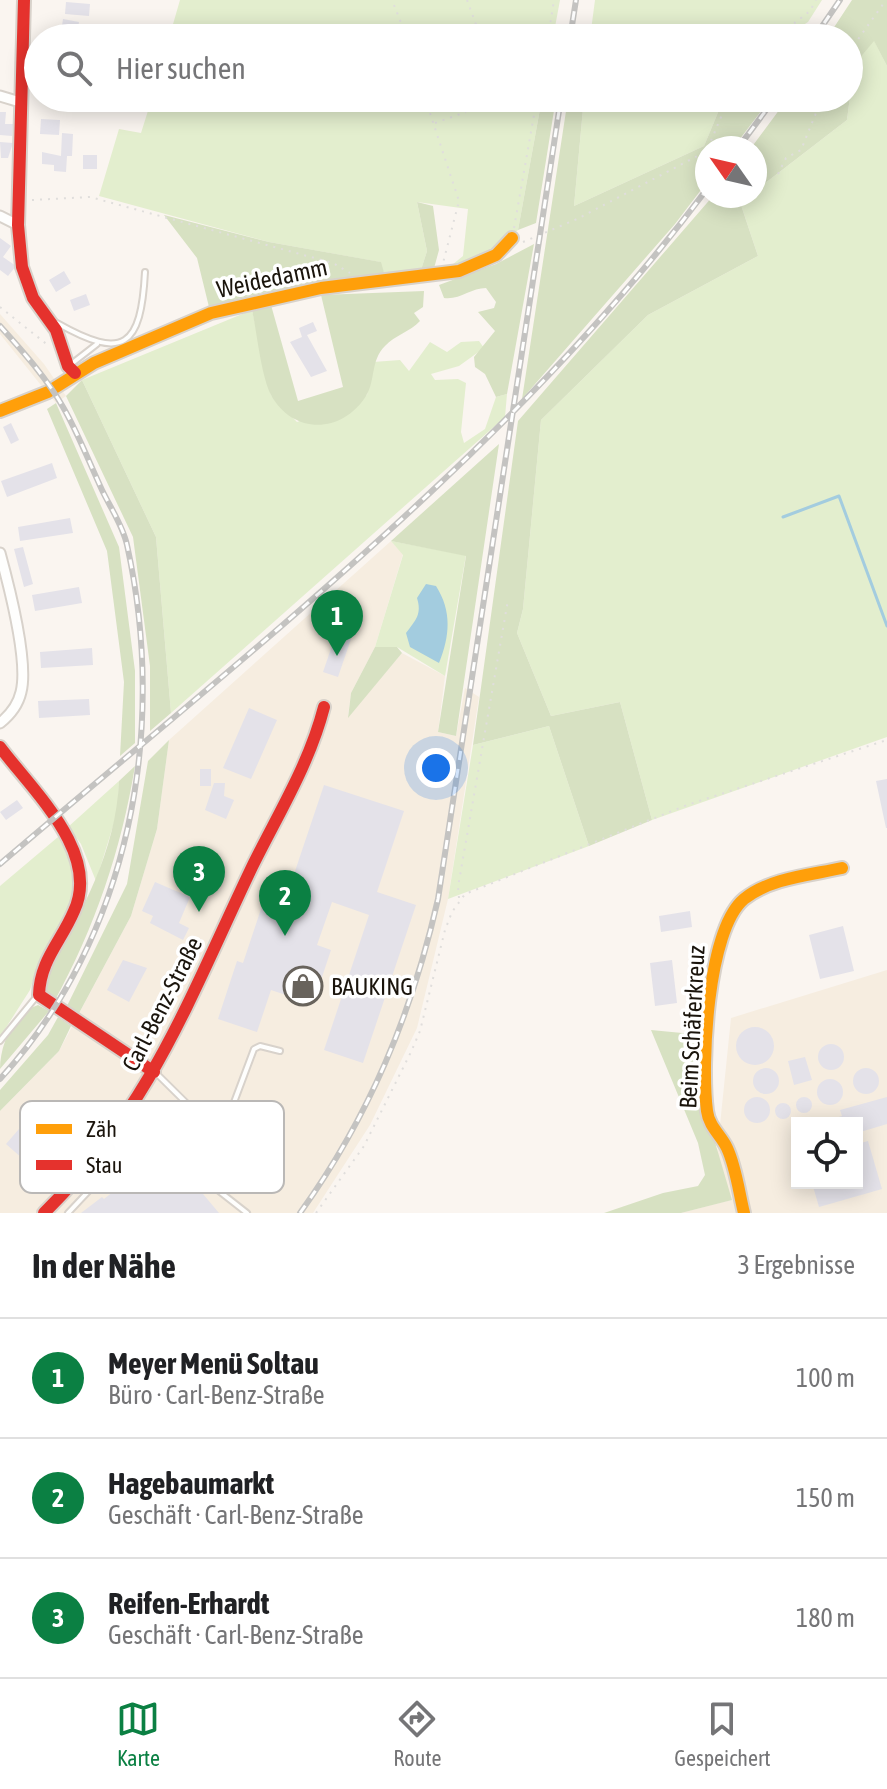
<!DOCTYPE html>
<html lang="de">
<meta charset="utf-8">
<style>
:root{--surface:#fff;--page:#f2f2f2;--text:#202124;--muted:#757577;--line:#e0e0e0;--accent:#0b8043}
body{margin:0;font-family:"Asap Condensed",sans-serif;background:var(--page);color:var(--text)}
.controls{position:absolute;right:24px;bottom:24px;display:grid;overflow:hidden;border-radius:0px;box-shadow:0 4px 20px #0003}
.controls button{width:72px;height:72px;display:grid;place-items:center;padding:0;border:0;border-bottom:2px solid var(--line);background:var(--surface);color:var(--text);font:40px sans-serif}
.compass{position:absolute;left:695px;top:136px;width:72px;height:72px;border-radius:50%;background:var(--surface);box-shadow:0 4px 20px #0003;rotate:304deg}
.you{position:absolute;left:436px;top:768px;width:28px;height:28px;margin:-20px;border:6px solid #fff;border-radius:50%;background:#1a73e8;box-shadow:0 0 0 12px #1a73e833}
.badge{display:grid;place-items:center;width:52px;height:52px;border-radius:50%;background:var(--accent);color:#fff;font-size:26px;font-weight:700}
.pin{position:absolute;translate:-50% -66px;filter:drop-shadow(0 2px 4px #0008)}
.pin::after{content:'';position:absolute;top:42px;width:28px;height:24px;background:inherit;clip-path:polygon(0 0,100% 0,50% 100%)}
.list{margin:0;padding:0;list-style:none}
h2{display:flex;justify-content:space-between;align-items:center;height:104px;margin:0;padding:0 32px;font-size:34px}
h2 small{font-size:26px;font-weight:400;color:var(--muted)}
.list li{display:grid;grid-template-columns:52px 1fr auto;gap:24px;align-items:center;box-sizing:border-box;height:120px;padding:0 32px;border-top:2px solid var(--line)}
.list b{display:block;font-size:30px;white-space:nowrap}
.list p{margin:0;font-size:26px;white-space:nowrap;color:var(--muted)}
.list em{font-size:26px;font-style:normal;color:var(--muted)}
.icon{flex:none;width:44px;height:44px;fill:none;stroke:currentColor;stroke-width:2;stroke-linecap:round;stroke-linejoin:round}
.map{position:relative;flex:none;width:887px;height:1213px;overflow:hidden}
.search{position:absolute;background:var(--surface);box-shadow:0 4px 20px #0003;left:24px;right:24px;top:24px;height:88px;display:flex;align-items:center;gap:20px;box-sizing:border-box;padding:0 28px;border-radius:44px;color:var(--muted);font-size:30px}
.sheet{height:464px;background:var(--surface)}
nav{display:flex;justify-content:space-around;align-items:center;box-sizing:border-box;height:112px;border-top:2px solid var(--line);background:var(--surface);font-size:22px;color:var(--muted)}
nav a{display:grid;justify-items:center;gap:4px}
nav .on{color:var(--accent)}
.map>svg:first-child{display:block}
.built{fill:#f6ede0;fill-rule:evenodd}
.green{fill:#e3eece}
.forest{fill:#d7e1c2}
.water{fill:#a3ccdf}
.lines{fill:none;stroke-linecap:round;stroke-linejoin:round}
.stream{stroke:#a3ccdf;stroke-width:3}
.building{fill:#e4e2e9}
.lane-casing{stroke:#d8d2cb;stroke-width:8}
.street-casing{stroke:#d8d2cb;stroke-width:13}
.slow-casing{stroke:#d8d2cb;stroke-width:16}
.jam-casing{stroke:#d8d2cb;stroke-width:16}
.path{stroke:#e0dedc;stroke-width:2;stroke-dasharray:2 6;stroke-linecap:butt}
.lane{stroke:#fefefd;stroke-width:4}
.street{stroke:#fefefd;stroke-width:9}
.slow{stroke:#ff9f0a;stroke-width:12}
.jam{stroke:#e5322d;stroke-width:12}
.rail-casing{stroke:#c4c3c1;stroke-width:6}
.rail{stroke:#fff;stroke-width:3;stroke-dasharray:9;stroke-linecap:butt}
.labels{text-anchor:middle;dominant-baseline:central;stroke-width:7;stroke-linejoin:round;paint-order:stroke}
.street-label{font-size:24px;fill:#1a140c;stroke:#fff}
.poi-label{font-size:24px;fill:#1a140c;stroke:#fff;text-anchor:start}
.key{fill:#fff;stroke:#bab8b6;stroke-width:2}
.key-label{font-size:22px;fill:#1a140c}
</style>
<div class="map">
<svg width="887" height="1213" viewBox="0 0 887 1213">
<rect width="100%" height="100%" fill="#faf5f0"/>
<!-- built -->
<path class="built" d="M0,314L44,364L66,396L56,403L44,389L0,334Z
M391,541L403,554L375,647L351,693L348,716L402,653L445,676L438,732L456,736L465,688L479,697L448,899L417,1028L370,1125L313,1213H0V1111L59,1051L131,916L157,829L169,740Z
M887,970V1213H681L731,1200L717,1154L731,1018ZM797,1123H857V1183H797Z"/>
<!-- green -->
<path class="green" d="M180,0H560L553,38H169Z
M595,0H822L808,22L783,38H590Z
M874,40L887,66V737L652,820L620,702L551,716L517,633L523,609L541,420L648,315L758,256L740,202L755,196V191L847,120L854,65Z
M152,98H542L518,230L491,253L452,270V265L463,256L468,209L417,202L427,251L420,273L385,276L380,262L269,242L99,196L119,129L141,133Z
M584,98H724L704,146L574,206Z
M252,310L271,395L297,422L367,395L373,362L400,360L409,371L430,342L447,352L461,342L479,341L484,348L459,366L431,374L435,380L458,379L466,383L461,432L464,443L485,429L496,397L507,394L505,417L171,713L156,537L82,380Z
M391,541L466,555L445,676L397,647H375L403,555Z
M549,726L589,846L448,899L473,745Z
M119,781L118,810L96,881L81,844L68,827Z
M58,837L78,872L76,892L70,912L38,965L30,990L0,1037V886Z"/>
<!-- forest -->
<path class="forest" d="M852,0H887V66L874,41L854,65L847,120L755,191V148H751L788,98H849V38H827Z
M542,98H556L536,223L518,230Z
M568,98H584L574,206L704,146L724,98H771L733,148H707V182L675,224L522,399Z
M713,196H748L740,202L758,256L648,315L541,420L523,609L517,633L551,716L620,702L652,820L589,846L549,726L473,745L518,421Z
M417,202L433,206L439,250L433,272L420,273L427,251Z
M164,215L269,242L381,262L385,276C324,281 267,289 209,307L197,258Z
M534,244L507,394L496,397L485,374L475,367L474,357L495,331L478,312L494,308L496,302L486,288C471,288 460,300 444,298L439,285L496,264Z
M424,291L423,307L414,313L420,321C410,332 395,335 385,346C370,361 376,380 366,396C342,434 293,435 271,395C261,375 257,333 252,310L271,305L298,401L343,387L321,295Z
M82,380L156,537L171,713L150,731V666L133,537L66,396Z
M56,403L119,547L135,671V743L120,756L124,682L107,551L47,409Z
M499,444L456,736L438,732L466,556L391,541Z
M375,647H397L402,653L348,718L351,693Z
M169,740L157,829L131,916L77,1017L65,1010L127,884L148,761Z
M135,766C121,851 95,927 54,1002C43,992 45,984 49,970C82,911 116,851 119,781Z
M38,1005L49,1011L0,1069C0,1045 13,1013 38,1005Z
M58,1017L71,1026L59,1051L0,1111V1090L48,1035Z
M651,1030L703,1035L705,1108L732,1200L681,1213H604L663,1193L698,1186L705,1175L698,1143Z"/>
<!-- water -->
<path class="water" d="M426,584L436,586C452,611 450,636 439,663L410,647L406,633C416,620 422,614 417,598Z"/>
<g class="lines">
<!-- stream -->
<path class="stream" d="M783,517L839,496L887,626"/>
</g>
<!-- building -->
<path class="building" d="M66,2L90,4L89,16L65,14Z
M63,19L79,22L77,35L61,32Z
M0,112H6L5,124H13L12,136L0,135Z
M41,119L60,120L59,135L40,134Z
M62,133L73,134L72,156H67L66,172L54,171V165L42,164V152L61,156Z
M0,142L13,143L8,158H1Z
M83,155H97V169H83Z
M0,238L11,246L3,257L16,266L8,276L0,270Z
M64,271L71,283L56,292L49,280Z
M86,294L90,305L74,311L70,300Z
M313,322L317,331L307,335L327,371L311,377L290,342L302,337L299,328Z
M11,423L19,440L11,444L3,427Z
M52,463L57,478L7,497L1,481Z
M70,518L73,533L20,541L18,527Z
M23,547L33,584L24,587L14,549Z
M79,587L82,603L35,611L32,595Z
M336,634L351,639L338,677L323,672Z
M92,648L93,665L41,668L40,652Z
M89,699L90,715L39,718L38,701Z
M249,708L277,720L251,779L223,768Z
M200,769H211V786H200Z
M887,779V828H886L876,781Z
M214,783H225L224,796L234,800L226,819L205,810Z
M324,785L404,811L377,892L416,905L363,1063L324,1050L369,915L332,902L317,945L331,950L313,1004L271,990L257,1032L218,1019L237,961L243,963L270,882L289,889Z
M17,800L23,808L6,820L0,812Z
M155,882L190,897L179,923L189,928L183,940L150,923L153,916L142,911Z
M690,911L692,927L661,932L659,916Z
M843,926L854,971L820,979L809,935Z
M123,960L147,968L129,1002L107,990Z
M672,960L677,1003L655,1006L650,963Z
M736 1046a19 19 0 1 1 38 0a19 19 0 1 1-38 0Z
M818 1057a13 13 0 1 1 26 0a13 13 0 1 1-26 0Z
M805,1057L812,1080L794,1085L788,1061Z
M753 1081a13 13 0 1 1 26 0a13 13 0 1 1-26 0Z
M853 1081a13 13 0 1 1 26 0a13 13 0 1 1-26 0Z
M817 1092a13 13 0 1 1 26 0a13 13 0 1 1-26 0Z
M744 1110a13 13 0 1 1 26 0a13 13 0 1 1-26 0Z
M887,1097V1124L857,1133V1123H819L842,1116L840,1110Z
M796 1105a8 8 0 1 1 16 0a8 8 0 1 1-16 0Z
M44,1100L73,1125L50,1151L56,1156L40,1174L6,1144Z
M775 1111a8 8 0 1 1 16 0a8 8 0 1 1-16 0Z
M868,1141L882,1189L819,1207L812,1183H857V1144Z
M166,1150L219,1213H81L102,1197L104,1199Z"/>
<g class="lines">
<!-- lane casing -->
<g class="lane-casing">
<path id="lane" d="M57,323C124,361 141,347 145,272
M70,365L97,344
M0,1041L37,996
M156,1073L242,1158
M136,1126L247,1213
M221,1137L254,1049L260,1046L280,1051
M68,1213L135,1142L136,1126L129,1116"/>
</g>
<!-- street casing -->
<g class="street-casing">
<path id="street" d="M0,96L20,102
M0,216L18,225
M0,553C9,586 29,661 21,692C18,705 10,715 0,723"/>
</g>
<!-- slow casing -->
<g class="slow-casing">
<path id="slow" d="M0,411L48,392L94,363L211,313L321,288L459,271L496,255L512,238
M744,1213C739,1193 736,1167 727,1148C721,1135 709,1127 707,1111C701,1065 707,930 744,899C770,878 811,875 842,868"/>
</g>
<!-- jam casing -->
<g class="jam-casing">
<path id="jam" d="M24,0L18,225L22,267L33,298L56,330L68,366L75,373
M0,747C33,791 101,853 74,911C61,942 40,960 39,995L154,1072
M44,1213C151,1107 189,999 252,867C278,814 309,765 324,707"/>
</g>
<!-- path -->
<path class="path" d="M467,0L481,38
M394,5L407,38
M548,38L554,0
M775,38L810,11L816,0
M849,52L886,0
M425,98L459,201L443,263
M727,107L791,98
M435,123L466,112
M708,148L729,98
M778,174L786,158L801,150L822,98
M32,200L90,197L333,263L350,273
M514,228L537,98
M523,242L577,219L707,151
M0,307L49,346
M459,898L458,887L508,600
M316,1213L364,1146L411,1052L420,1031L445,930L452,912L465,894L687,805L887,740"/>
<!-- lane -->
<use href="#lane" class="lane"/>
<!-- street -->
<use href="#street" class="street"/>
<!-- slow -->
<use href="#slow" class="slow"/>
<!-- jam -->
<use href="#jam" class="jam"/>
<!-- rail casing -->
<g class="rail-casing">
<path id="rail" d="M570,38L576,0
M814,38L840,0
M738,148L775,98
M0,326C23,352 46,377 63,407C78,433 89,462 102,490C110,507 123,526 127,545C168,730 130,937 0,1079
M0,864C247,653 511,451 707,189
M300,1213C369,1117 412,1014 438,899L561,98"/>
</g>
<!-- rail -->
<use href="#rail" class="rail"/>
</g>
<!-- icons -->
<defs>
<g id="shop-ring" transform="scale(2)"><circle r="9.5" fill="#fff" stroke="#68635c" stroke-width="1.5"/><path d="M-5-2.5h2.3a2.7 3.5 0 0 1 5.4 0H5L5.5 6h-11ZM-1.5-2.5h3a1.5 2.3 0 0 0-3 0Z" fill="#68635c"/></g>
</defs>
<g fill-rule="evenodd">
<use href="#shop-ring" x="303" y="986"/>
</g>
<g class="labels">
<!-- street labels -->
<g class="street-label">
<text transform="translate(272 278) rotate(-12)">Weidedamm</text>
<text transform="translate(162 1004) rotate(-63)">Carl-Benz-Straße</text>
<text transform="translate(692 1027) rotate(-87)">Beim Schäferkreuz</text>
</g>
<!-- poi labels -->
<g class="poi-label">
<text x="331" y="986">BAUKING</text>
</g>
</g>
<!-- legend -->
<rect x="20" y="1101" width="264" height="92" rx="12" class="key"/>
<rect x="36" y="1124" width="36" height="10" fill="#ff9f0a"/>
<rect x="36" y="1160" width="36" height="10" fill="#e5322d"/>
<g class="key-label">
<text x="86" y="1137">Zäh</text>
<text x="86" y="1173">Stau</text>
</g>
</svg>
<div class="controls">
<button><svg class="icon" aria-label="locate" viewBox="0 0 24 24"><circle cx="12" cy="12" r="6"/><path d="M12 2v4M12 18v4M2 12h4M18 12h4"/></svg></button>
</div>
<svg class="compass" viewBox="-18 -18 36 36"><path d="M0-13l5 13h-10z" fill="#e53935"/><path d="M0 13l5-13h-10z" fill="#757577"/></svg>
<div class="you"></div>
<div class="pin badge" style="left:337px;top:656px">1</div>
<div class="pin badge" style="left:285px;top:936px">2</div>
<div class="pin badge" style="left:199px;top:912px">3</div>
<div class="search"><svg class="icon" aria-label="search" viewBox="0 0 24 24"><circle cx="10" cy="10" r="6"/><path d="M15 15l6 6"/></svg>Hier suchen</div>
</div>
<section class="sheet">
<h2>In der Nähe<small>3 Ergebnisse</small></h2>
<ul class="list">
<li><span class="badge">1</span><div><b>Meyer Menü Soltau</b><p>Büro · Carl-Benz-Straße</p></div><em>100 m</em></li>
<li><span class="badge">2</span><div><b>Hagebaumarkt</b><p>Geschäft · Carl-Benz-Straße</p></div><em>150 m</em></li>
<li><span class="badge">3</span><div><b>Reifen-Erhardt</b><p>Geschäft · Carl-Benz-Straße</p></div><em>180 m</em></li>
</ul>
</section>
<nav>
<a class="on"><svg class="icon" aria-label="map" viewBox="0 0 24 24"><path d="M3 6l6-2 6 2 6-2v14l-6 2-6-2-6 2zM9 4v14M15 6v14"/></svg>Karte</a>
<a><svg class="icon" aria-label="directions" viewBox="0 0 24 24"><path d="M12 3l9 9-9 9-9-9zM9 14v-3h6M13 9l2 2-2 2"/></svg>Route</a>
<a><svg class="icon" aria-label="saved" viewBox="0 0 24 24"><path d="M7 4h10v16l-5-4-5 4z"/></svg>Gespeichert</a>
</nav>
